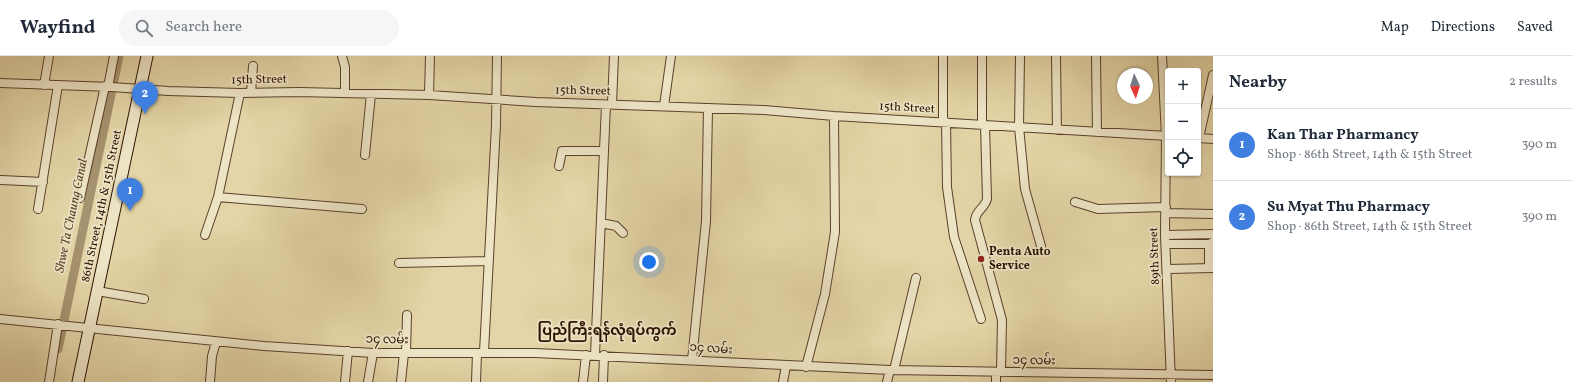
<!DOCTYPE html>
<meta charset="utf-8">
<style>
:root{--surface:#fff;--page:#f6f6f7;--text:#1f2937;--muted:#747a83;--line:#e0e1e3;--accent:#7c3aed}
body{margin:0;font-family:Vollkorn,"Noto Sans Myanmar",serif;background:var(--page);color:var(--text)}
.controls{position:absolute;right:12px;top:12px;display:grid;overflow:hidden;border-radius:4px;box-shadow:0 1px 3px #0004}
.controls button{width:36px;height:36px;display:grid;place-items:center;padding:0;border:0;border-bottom:1px solid var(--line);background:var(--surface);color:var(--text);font:20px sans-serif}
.compass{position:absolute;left:1117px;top:12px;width:36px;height:36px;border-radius:50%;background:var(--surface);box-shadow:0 1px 3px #0004;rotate:176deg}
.you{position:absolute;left:649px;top:206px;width:14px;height:14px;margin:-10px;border:3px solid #fff;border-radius:50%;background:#1a73e8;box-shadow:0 0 0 6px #1a73e833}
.badge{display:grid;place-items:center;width:26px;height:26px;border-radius:50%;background:var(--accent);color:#fff;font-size:13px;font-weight:700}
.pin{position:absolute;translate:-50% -33px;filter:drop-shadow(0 1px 2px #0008)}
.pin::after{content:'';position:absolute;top:21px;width:14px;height:12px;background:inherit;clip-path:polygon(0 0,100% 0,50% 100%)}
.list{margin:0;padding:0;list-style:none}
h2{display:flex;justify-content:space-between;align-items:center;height:52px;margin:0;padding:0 16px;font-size:17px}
h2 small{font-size:13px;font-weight:400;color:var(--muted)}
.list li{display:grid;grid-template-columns:26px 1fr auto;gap:12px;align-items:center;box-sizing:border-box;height:72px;padding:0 16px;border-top:1px solid var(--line)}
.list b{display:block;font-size:15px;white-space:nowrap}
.list p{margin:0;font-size:13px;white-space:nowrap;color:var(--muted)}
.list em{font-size:13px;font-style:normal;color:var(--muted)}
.icon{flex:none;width:22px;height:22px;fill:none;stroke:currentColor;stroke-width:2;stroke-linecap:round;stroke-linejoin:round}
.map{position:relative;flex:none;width:1213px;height:326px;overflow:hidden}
header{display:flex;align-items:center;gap:24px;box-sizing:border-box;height:56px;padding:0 20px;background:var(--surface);border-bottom:1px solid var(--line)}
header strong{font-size:19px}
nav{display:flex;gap:22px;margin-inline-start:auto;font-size:14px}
.search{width:280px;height:36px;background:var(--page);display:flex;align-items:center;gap:10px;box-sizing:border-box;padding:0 14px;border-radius:22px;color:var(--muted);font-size:15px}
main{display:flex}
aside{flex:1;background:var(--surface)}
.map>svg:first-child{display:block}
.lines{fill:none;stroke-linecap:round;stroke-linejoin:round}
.canal{stroke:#a5926e;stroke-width:9}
.street-casing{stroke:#5a412a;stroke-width:10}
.secondary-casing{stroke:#2c1000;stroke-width:13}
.street{stroke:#ede4c6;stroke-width:8}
.secondary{stroke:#ede4c6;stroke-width:11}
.poi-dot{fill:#8f2418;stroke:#ede4c6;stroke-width:1.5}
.labels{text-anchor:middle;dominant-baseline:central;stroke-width:3.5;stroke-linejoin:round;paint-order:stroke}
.street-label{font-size:12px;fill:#2c1000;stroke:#ede4c6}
.poi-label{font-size:12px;font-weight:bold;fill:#2c1000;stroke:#ede4c6;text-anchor:start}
.water-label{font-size:13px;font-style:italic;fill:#5c442c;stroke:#ede4c6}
.quarter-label{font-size:14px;font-weight:bold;fill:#2c1000;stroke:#ede4c6}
</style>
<header>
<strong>Wayfind</strong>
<div class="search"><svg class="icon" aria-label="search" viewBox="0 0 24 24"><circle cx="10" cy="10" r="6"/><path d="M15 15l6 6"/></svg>Search here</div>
<nav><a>Map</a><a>Directions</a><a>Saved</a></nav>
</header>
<main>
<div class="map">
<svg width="1213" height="326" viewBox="0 0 1213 326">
<rect width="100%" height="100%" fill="#e3d5a7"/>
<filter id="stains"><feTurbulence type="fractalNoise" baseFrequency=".005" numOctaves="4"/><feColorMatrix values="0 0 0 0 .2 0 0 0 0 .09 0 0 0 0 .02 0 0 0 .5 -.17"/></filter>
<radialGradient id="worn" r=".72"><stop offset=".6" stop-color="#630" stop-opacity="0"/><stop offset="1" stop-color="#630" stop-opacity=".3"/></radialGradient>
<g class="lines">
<!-- canal -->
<path class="canal" d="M58,293L119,0"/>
<!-- street casing -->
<g class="street-casing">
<path id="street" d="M342,0L345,11V37
M982,0V68
M1020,0L1019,71L1025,133L1041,190
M1056,0L1057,74
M1096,0L1097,76
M1162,0L1166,80L1165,179L1171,326
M0,27L112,31L168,35L240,37L299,36L429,39L536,46L764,54L834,60L1168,80
M44,29L49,0
M108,31L114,0
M251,37L253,10
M429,39L430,0
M612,48L614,0
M664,50L671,0
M943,65V0
M946,66L947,131L954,181L981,263
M985,69L987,143C985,152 976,154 975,164L1002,264L1001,316
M1198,82L1213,83
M1199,82L1213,19
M365,99L371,38
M559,110L562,95H604
M1,124L43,126
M218,141L362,153
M80,142L105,30
M1075,146L1098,153L1166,151
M38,153L58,29
M1166,157L1213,158
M601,167L616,170L623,177
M205,179L218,141L240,37
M1165,179L1213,178
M1167,188H1209L1213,186
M1209,188V212
M399,207L489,205
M1168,213L1213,212
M97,235L144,243
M0,263L264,290L373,297H535L890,314L1213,319
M484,296L496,69L497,0
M406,297L407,259
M595,299L606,49
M692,304L706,165L708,52
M806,311L825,238L835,176L834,60
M894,314L916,222
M996,316V326
M49,326L58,268
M210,326L212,300L216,286
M345,326L348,295
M368,326L373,297
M401,326L404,297
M476,326L477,297
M583,326L586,299
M603,326L604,299
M783,326L786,310
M887,326L890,314"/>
</g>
<!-- secondary casing -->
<g class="secondary-casing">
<path id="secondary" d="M78,326L147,0"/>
</g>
<!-- street -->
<use href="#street" class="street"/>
<!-- secondary -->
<use href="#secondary" class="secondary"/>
</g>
<!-- markers -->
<circle class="poi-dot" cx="981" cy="203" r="4"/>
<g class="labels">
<!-- street labels -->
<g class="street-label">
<text transform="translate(259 24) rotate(-1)">15th Street</text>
<text transform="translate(583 35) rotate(1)">15th Street</text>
<text transform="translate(907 52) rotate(3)">15th Street</text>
<text transform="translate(102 150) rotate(-78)">86th Street, 14th &amp; 15th Street</text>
<text transform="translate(1155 200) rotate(-92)">89th Street</text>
<text transform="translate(387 284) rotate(1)">၁၄ လမ်း</text>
<text transform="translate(711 293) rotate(4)">၁၄ လမ်း</text>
<text transform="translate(1034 305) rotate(1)">၁၄ လမ်း</text>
</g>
<!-- poi labels -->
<g class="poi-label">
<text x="989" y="196">Penta Auto<tspan x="989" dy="14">Service</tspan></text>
</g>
<!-- water labels -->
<g class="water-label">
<text transform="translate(72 160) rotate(-78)">Shwe Ta Chaung Canal</text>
</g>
<!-- quarter labels -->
<g class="quarter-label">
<text x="607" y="275">ပြည်ကြီးရန်လုံရပ်ကွက်</text>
</g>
</g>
<rect width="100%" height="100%" filter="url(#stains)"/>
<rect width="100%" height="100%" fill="url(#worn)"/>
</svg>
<div class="controls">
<button>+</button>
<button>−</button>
<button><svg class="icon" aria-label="locate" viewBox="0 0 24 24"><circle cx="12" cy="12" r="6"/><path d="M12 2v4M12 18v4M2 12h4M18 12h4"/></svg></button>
</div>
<svg class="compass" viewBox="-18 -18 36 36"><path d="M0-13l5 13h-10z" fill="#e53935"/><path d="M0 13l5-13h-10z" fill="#747a83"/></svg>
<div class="you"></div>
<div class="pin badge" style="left:130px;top:155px;background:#3f7fe0">1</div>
<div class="pin badge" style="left:145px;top:58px;background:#3f7fe0">2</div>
</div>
<aside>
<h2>Nearby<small>2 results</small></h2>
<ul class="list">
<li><span class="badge" style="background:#3f7fe0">1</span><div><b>Kan Thar Pharmancy</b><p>Shop · 86th Street, 14th &amp; 15th Street</p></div><em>390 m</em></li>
<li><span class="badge" style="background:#3f7fe0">2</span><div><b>Su Myat Thu Pharmacy</b><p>Shop · 86th Street, 14th &amp; 15th Street</p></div><em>390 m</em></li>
</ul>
</aside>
</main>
